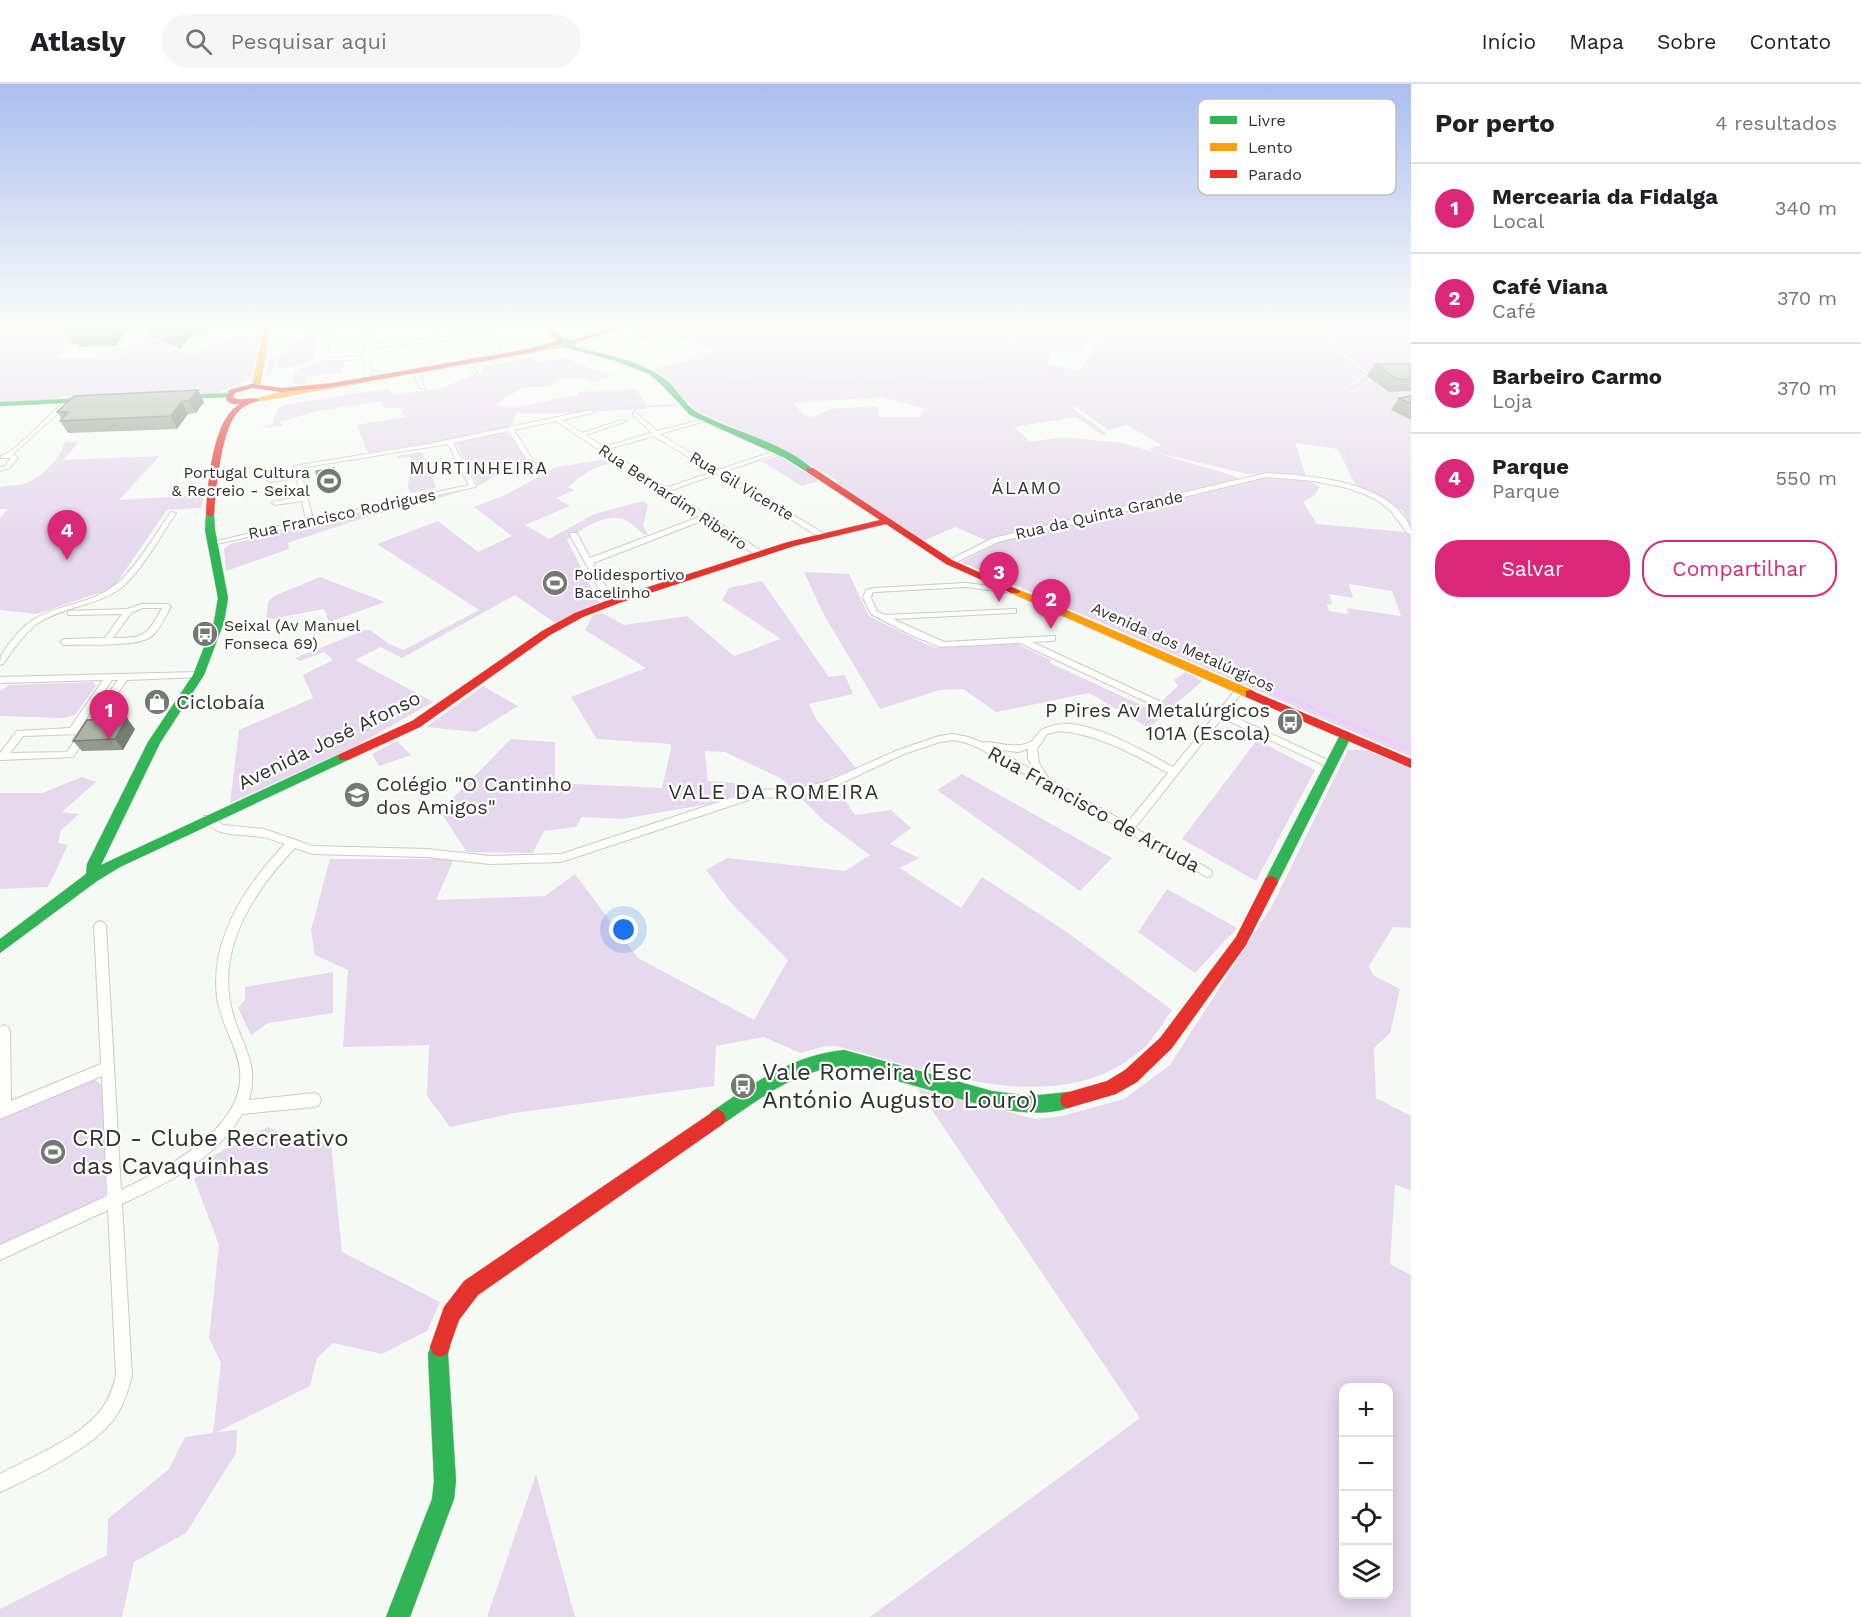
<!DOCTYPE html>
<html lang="pt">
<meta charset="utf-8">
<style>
:root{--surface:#fff;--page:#f6f6f6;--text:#202124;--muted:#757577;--line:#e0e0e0;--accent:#db2777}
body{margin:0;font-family:"Work Sans",sans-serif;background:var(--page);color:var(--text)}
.controls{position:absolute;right:18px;bottom:18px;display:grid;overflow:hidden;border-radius:12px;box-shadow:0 3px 15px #0003}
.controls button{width:54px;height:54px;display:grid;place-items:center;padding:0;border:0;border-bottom:2px solid var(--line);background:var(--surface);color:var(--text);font:30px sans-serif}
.you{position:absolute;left:624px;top:846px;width:21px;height:21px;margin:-15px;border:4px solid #fff;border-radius:50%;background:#1a73e8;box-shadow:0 0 0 9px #1a73e833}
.badge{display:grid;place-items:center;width:39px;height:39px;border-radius:50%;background:var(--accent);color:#fff;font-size:20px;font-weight:700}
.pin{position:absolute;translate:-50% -50px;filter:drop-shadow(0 2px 3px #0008)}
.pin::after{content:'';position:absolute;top:32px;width:21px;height:18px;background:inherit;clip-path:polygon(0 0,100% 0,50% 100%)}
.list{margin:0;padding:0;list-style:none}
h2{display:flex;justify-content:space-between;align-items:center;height:78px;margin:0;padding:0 24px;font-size:26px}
h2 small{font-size:20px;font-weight:400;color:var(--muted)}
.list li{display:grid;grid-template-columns:39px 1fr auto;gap:18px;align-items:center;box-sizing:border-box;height:90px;padding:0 24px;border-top:2px solid var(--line)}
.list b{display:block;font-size:22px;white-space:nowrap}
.list p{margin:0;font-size:20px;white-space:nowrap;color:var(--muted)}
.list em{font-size:20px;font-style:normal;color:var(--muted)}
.actions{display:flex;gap:12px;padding:18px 24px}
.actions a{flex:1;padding:14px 0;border:2px solid var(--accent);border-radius:24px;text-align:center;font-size:21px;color:var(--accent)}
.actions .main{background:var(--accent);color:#fff}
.icon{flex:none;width:33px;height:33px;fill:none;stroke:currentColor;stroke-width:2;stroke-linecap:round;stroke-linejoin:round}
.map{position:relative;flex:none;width:1411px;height:1533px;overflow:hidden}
header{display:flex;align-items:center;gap:36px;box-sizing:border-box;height:84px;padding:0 30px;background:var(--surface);border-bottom:2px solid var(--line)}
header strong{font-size:28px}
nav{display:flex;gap:33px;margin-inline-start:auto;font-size:21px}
.search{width:420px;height:54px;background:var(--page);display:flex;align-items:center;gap:15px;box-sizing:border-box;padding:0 21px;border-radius:33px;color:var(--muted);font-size:22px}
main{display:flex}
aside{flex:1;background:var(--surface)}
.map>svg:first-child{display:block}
.green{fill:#e7d9ed;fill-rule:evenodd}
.water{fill:#edcefb}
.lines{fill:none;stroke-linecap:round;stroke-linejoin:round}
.stream-far1{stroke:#edcefb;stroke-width:2}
.stream{stroke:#edcefb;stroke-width:4}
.street-casing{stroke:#c9ccc7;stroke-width:2}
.fast-casing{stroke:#c9ccc7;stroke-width:1}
.slow-casing{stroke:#c9ccc7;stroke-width:1}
.jam-casing{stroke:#c9ccc7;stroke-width:1}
.street{fill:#fefefd;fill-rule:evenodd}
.fast{fill:#30b455;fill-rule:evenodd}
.slow{fill:#ff9f0a;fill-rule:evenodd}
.jam{fill:#e5322d;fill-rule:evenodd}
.wall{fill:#939b8e}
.shaded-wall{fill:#787e74}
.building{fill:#abb4a5;stroke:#787e74;stroke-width:1.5}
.labels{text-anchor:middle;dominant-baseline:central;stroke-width:4.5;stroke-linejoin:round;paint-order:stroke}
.far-poi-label{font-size:16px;fill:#2e332c;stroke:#fff;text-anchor:start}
.far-street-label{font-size:16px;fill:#2e332c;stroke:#fff}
.far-neighbourhood-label{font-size:18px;letter-spacing:1.5px;fill:#2c3527;stroke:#fff}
.poi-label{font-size:20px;fill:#2e332c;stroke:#fff;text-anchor:start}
.street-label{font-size:20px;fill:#2e332c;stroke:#fff}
.neighbourhood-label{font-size:21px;letter-spacing:1.5px;fill:#2c3527;stroke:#fff}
.near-poi-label{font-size:24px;fill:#2e332c;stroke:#fff;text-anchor:start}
.key{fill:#fff;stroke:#c0c2c0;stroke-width:1.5}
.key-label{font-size:16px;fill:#2e332c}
</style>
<header>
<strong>Atlasly</strong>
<div class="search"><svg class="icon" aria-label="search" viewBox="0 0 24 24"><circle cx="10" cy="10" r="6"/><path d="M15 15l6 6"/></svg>Pesquisar aqui</div>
<nav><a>Início</a><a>Mapa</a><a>Sobre</a><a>Contato</a></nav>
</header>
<main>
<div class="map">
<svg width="1411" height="1533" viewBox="0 0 1411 1533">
<rect width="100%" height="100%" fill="#f6faf4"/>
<!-- green -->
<path class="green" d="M644,242H883L930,252L996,256L1052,265L1047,280L1079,287L1108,244L1121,242L1192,244L1195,242H1321L1335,266L1366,289L1343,305L1354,308L1373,296L1389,308L1411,307V323L1392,327L1411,336V440L1402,426L1355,400L1338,365L1295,359L1306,392L1247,390L1154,368L1149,365L1162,361L1127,341L1108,346L1075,322L1073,324L1107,350L1103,351L1076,333L1014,343L1030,358L1063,353L1123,359L1235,392L1238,395L988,457L955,443L923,457L836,399L837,396L831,393L778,363L697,327L682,314L667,295L653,285L700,273L715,265L665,249L639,258L632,246ZM881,313L926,325L920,333H879L877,322L830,325L813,333L804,331L793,319Z
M894,242H1104L1079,268L995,255L941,252Z
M85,243L55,275L96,274L115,269L106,275C123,277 128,257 145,251L179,268L183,266L182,269C201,272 221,257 235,253C242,251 252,254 259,254L251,296L216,309L80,314L66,312L61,314L0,317V246Z
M318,244L314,276L293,283L277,285L278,273L276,275L270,291L266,292L270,274L279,273Z
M531,274L537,279L563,274L613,292L593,298L583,295H560L549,303H523L495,321L516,323L578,311V308L636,305L647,322L646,325C603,326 560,332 517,329L512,341L447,356L368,369L357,341L405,333L400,324H384L381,317L317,327L280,338L283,342L261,344L272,340L278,324L288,320L388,305L393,311L441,304L481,288L483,282Z
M341,276L346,283L341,284L342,289L307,293L305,299L292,300L294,289L314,279Z
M503,349L510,350L529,380L525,383L526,385L497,391L478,402L456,360L460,358Z
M65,357L78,359L63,376L160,372L119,416L205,411L201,424L167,426L113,504L37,530L0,526V434L8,425H0V403C8,401 18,402 23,400C39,396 62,374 65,357Z
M422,368L436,404L411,409L408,404L411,373L397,374V372Z
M779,372L819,397L802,402L761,377Z
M602,376L612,380C594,381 581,392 568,403L575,406L556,414L570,422L525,441L549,455L594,430L643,417L648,421L643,442L648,450L645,451C638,446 632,439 625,436C608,427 579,446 567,456L599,518L555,539L515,511L402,574L381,563L355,576L433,618L356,662L230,719L239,646L313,614L303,591L333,576L324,568L300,577L295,574L365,546H370L389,560L404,566L479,526L377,460L438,437L478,468L512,452L474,423L507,410L556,383Z
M1271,392L1312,398L1320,403L1315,411L1303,418L1317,440L1406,448L1411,453V673L961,478L1000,458ZM1349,500L1392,507L1401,532L1347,524L1348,530L1329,527L1327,520L1332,521L1329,510L1353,514Z
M474,403L411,423C401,420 306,453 288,459L289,465L226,487L224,465L230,460Z
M804,488L849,490L869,532L925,560L938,564L1017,560L1051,576L1050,579L1152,626L1178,602L1174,596L1185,588L1202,597L1149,644L1089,609L996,628L963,605L940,606L880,625L824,531Z
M320,493L385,518L329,538L324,525L266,536L268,518L274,512Z
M762,497L829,593L845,591L853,610L809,620L816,635L856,684L830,694L855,731L891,726L911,744L890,760L919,774L900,784L961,824L982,793L1067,848L1172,926C1163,938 1155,953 1145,963C1061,1040 931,986 836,962H826L800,969L764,953L716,962L714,1002L514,1029L450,1043L427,1012L429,961L343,963L348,886L315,871L311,846L330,775H454L436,816L545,812L575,790L638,874L754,936L788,876L731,819L706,786L727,774L845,787L870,771L823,736L782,695L725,668L705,667L708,697L734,699L741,709L709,720L622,735L582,733L576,743L544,747L533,769L467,768L440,727L511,655L555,658V699L662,704L671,665L670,660L597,655L571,613L646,584L585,546L593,531L602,529L624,541L687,532L734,572L781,555L722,516L729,504Z
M93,598L96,602L75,631L64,634L0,632V607L9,601Z
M483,602L518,622L476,648L426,643Z
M1257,656L1315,686L1256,797L1182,755Z
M397,657L411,671L379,682L372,670Z
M1348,666H1366L1411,685V844L1393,843L1369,882L1373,891L1400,905L1390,949L1374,964L1376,1014L1411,1032V1107L1395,1100L1390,1180L1411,1191V1533H870L1140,1334L917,1004L1035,1035L1062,1032L1124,1015L1170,981L1273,820ZM1344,1304H1388V1510H1344Z
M962,690L1112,774L1080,807L937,706Z
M82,693L96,698L62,728L79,730L61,746L58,759L68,761L48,803L0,805V709H42Z
M1167,805L1237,844L1195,889L1138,848Z
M333,888V929L268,939L251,951L238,924L245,916V903Z
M94,995L102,1001L106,1109L100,1116L0,1162V1033Z
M268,1043L289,1053L331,1059L342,1168L440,1218L427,1247L382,1270L333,1259L317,1274L310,1302L217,1348L237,1346L236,1369L186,1449L134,1478L122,1533H0V1525L107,1471L108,1435L169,1385L185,1353L213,1349L221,1279L209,1254L219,1161L194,1095L213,1080L209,1074Z
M536,1390L575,1533H487Z"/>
<!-- water -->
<path class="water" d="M1323,242H1411V292H1375L1354,307L1346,305L1368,289L1334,261Z"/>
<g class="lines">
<!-- stream-far1 -->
<path class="stream-far1" d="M1081,285L1092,282L1099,270L1108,267L1194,265L1208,260H1241L1263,257L1275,248L1322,258
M1357,298L1344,308L1341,318V339L1354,394L1400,428L1411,441
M865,299C932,301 999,300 1065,288
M686,319C695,315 702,307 709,305C744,291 818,299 858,299
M465,320L479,325L540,328L676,321"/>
<!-- stream -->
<path class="stream" d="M1240,593L1411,666"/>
<!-- street casing -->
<g class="street-casing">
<path id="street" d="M0,242H26L0,244Z
M140,242H145L124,266H120V264Z
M326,242H330L327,274L363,272L365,242H369V261L433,254L432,242H436L438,254L487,249L485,242H505L491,245L504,275L501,277L498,275L489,252L369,264L372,297L369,299L366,297L364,275L322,277Z
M465,277H469L478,290H474Z
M415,285L418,287L425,305L420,304L412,287Z
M63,319L68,320L13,370L18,374L9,384L0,387V383L5,382L11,374H1V372L14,365Z
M591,326L594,328L593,329L562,336L582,349L622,336L627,337L586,351L603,363L652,349L633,331V329L635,328L657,347L709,334V336L660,350L718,386L778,366H782V368L723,388L826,451L819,453L717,390L669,407L763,468V472H757L704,436L593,479L615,519L611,521H608L570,451L571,449H577L590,474L699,433L556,337L514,346L537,383L536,384H532L508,347L453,359L476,402L475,403L212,461L208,459L306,436L302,417L275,421L272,419L275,417L301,413L296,394L270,398L267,396L295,391L294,382L428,360ZM654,352L713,388L665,404L607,365ZM448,360L469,401L313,435L300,384Z
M1266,389C1307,391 1374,396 1402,430C1407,436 1411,442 1411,450H1408L1391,427L1377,416L1362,409L1347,404L1314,397L1266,393L998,458L952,480L945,478L993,454Z
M171,428L176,429C162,450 140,489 121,504C97,522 65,522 40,538C24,548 14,565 3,580L0,581C0,570 5,565 11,557C43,515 80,528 115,501C135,486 156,449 171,428Z
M966,499L1012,505L1016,507L1012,509L966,503L875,508L872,509L871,514L877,527L885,531L1016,525V529H1013L893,535L944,558L1055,552V556L1052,557L1032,558L1159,617V621H1153L1020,559L940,563L911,551L871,530L863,514L866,506L874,504Z
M142,520H167L171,522C166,532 161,543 153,551C140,564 84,560 64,561L60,558L64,555L105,554L122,530L71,531H68V527L127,525ZM143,524H162C147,552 144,554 113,554L131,529Z
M198,588L201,589V593L127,596L73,673L0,676V669L17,647L70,644L103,596L0,599V593ZM112,596H118L84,644H80ZM79,650L67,668L10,669L23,652Z
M1240,603L1244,606L1226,629L1334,679L1336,681L1334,683H1328L1222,634L1135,744L1211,786L1212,789L1211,792L1207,793L977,663L963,658L953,656L940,658L904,670L831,704L804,711L752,715L561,778L490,780L427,773L313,770L295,764C253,808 213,869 234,933C244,966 259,980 249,1016L314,1009L319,1011L321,1016L319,1021L314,1023L242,1030C216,1075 168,1099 122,1120L132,1292C128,1307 123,1323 114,1335C94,1363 32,1394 0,1408V1390C33,1372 81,1354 103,1323C110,1313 113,1303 116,1292L108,1126L0,1176V1161L107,1112L102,992L0,1035V943L4,941L8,943L10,947L11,1017L101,980L94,842L96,839L100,837L104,839L106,842L121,1106C164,1086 246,1044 240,987C238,962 220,939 217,913C210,854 246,801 285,760C277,758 270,754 262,753C239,749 218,755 203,735L204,732H212L223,741L264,745L313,762L427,765L490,772L561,770L752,707L804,703L826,698L898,666L939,652L953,650L968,653L984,659L987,658C1000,659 1021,666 1033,656C1036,653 1038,648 1042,646C1046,643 1055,641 1060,640C1092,637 1144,667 1173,683L1237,604ZM1060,647C1100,651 1133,670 1168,689L1127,739L1049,695L1039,679L1037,665L1047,650ZM995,665L1018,668L1028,665V674L1034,687Z"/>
</g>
<!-- fast casing -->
<g class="fast-casing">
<path id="fast" d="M568,255L577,258L575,263C605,271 640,276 666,296C677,305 685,322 698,329C734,348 785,359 814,386L807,388L785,374L690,331L662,301L649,290L616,277L554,260Z
M229,309H232V313L180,315L176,313L180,311Z
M90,314V318H87L0,322V318Z
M210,427L214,430L215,446L228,514L224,538L204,591L160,659L101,781L340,670H348L350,673L348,676L120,783L97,797L0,869V855L86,790L87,780L148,658L193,591L214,538L218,514L205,446L206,430Z
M1346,647L1352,651L1276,802H1266L1264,798L1266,794L1340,651Z
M844,966L992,1007L1030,1012L1068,1008L1074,1010L1076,1016L1074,1022C1032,1039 975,1019 933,1007C904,999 874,990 844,982C796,986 761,1014 723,1040L717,1043L711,1040L708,1034L711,1028C752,1000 793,971 844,966Z
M440,1253L447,1256L450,1263L448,1270L456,1397L454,1415L410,1533H386L432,1415L434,1397L428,1270L433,1256Z"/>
</g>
<!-- slow casing -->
<g class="slow-casing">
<path id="slow" d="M265,242H271L260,302L256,304L252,302Z
M562,260L564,263L255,318L251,316L280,308L335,301Z
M1015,504L1254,607L1256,610L1254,613H1246L1011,509L1010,507Z"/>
</g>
<!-- jam casing -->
<g class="jam-casing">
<path id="jam" d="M542,242H549L565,257L560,260L528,269L333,303L282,308L252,304L235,309L233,313C241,319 251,311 259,316C253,319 244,321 239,327C221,343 216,406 214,430L210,433L206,430C208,401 212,335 240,320H232L226,316L229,306L252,300L282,304L333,299L528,265L558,257Z
M621,242H632L572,259L569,257Z
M807,384H813L952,476L1020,507L1019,509H1011L946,480L886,440L794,462L619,519L583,533L550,551L420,643L348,676H340L338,673L340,670L412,637L542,547L575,529L611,515L788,458L880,436L807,388Z
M1250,606L1411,675V684L1246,613V607Z
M1271,792L1276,794L1278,798L1246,861L1172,964L1137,998L1116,1010L1068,1024L1062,1022L1060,1016L1062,1010L1107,997L1125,986L1160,954L1236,853L1266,794Z
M717,1025L723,1028L726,1034L723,1040L478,1211L459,1236L447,1270L440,1273L433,1270L430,1263L444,1223L464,1197Z"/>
</g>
<!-- street -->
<use href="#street" class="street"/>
<!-- fast -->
<use href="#fast" class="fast"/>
<!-- slow -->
<use href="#slow" class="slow"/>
<!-- jam -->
<use href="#jam" class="jam"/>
</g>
<!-- wall -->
<path class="wall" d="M73,242H131L115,262L79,263L77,260H72L65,248Z
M145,242H205L208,248L189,254L180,265L149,251Z
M1375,280H1411V307L1389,308L1367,292Z
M198,306L204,318L196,329L188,330L177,345L68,349L60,337L62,335L57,328Z
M1411,312V336L1391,326L1399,314Z
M135,645L123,666L82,667L73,657Z"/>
<!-- shaded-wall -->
<path class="shaded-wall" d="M115,242H131L115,262L108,250Z
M185,242H205L208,248L189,254L180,265L175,253L184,243Z
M198,306L204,318L196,329L189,317Z
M182,317L188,330L177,345L171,332Z
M334,384L340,403L323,407L320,400Z
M127,634L135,645L123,666L115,655Z"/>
<!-- building -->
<path class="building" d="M73,242H115L108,250L72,252L76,248H65Z
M150,242H185L184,243L175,253Z
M1375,280H1411V295H1397Z
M198,306L189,317H182L171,332L60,337L68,328H57L74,312Z
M1411,312V320L1399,314Z
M334,384L338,397L320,400L316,387Z
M127,634L115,655L73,657L87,636Z"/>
<!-- sky -->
<linearGradient id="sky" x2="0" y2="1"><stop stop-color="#aabef0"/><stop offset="0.53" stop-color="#fbfdfa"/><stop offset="1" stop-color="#fbfdfa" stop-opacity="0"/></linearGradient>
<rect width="1411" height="457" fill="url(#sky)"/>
<!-- icons -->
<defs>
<g id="stadium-disc" transform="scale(1.35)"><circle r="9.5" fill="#747972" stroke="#fff"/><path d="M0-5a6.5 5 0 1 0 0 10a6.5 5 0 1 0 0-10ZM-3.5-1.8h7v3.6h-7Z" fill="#fff"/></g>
<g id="bus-disc" transform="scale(1.35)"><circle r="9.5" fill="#747972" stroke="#fff"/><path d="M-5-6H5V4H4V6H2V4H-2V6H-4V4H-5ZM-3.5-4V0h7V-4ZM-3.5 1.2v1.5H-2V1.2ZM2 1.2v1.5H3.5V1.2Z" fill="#fff"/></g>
<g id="shop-disc" transform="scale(1.35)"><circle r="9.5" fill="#747972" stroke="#fff"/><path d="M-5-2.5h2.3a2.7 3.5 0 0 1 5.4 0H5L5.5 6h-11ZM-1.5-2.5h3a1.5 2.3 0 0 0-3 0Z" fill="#fff"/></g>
<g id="school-disc" transform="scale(1.35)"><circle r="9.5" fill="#747972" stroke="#fff"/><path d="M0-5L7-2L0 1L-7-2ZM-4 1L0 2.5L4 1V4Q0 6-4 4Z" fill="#fff"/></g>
</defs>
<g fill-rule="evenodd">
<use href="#stadium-disc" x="329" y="397"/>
<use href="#stadium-disc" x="555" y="499"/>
<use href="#bus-disc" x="205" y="550"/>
<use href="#shop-disc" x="157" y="618"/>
<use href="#bus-disc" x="1290" y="638"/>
<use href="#school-disc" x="357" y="711"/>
<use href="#bus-disc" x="743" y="1002"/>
<use href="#stadium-disc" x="53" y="1068"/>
</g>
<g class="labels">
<!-- far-poi labels -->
<g class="far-poi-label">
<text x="310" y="388" text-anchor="end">Portugal Cultura<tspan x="310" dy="18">&amp; Recreio - Seixal</tspan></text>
<text x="574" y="490">Polidesportivo<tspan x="574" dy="18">Bacelinho</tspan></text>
<text x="224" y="541">Seixal (Av Manuel<tspan x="224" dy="18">Fonseca 69)</tspan></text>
</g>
<!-- far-street labels -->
<g class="far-street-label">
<text transform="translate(742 402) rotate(31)">Rua Gil Vicente</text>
<text transform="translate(673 413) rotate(34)">Rua Bernardim Ribeiro</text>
<text transform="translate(342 430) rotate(-12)">Rua Francisco Rodrigues</text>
<text transform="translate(1099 431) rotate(-13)">Rua da Quinta Grande</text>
<text transform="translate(1183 563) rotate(24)">Avenida dos Metalúrgicos</text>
</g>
<!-- far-neighbourhood labels -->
<g class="far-neighbourhood-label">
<text x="479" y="383">MURTINHEIRA</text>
<text x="1027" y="403">ÁLAMO</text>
</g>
<!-- poi labels -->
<g class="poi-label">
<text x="176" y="618">Ciclobaía</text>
<text x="1270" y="626" text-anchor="end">P Pires Av Metalúrgicos<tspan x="1270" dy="23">101A (Escola)</tspan></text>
<text x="376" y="700">Colégio "O Cantinho<tspan x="376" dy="23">dos Amigos"</tspan></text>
</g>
<!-- street labels -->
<g class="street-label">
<text transform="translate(329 656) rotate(-26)">Avenida José Afonso</text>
<text transform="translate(1094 725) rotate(29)">Rua Francisco de Arruda</text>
</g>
<!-- neighbourhood labels -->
<g class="neighbourhood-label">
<text x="774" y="707">VALE DA ROMEIRA</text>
</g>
<!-- near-poi labels -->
<g class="near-poi-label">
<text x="762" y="988">Vale Romeira (Esc<tspan x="762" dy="28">António Augusto Louro)</tspan></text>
<text x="72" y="1054">CRD - Clube Recreativo<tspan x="72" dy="28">das Cavaquinhas</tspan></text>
</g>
</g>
<!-- legend -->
<rect x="1198" y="15" width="198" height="96" rx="9" class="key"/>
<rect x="1210" y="32" width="27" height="8" fill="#30b455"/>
<rect x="1210" y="59" width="27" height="8" fill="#ff9f0a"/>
<rect x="1210" y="86" width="27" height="8" fill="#e5322d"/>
<g class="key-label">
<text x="1248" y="42">Livre</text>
<text x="1248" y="69">Lento</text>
<text x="1248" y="96">Parado</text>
</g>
</svg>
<div class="controls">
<button>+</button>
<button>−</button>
<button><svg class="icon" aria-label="locate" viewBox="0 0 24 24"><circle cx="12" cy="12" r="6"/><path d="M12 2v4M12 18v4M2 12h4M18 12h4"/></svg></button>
<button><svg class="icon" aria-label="layers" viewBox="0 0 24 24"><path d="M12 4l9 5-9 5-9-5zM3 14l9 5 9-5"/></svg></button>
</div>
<div class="you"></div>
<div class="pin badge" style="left:109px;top:656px">1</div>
<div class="pin badge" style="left:1051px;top:545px">2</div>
<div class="pin badge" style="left:999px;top:518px">3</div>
<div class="pin badge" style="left:67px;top:476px">4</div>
</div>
<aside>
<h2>Por perto<small>4 resultados</small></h2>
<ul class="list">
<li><span class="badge">1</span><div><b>Mercearia da Fidalga</b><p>Local</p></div><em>340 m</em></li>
<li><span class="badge">2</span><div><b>Café Viana</b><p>Café</p></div><em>370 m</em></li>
<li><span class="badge">3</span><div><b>Barbeiro Carmo</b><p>Loja</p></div><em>370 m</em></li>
<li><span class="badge">4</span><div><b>Parque</b><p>Parque</p></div><em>550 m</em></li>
</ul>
<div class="actions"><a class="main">Salvar</a><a>Compartilhar</a></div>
</aside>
</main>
